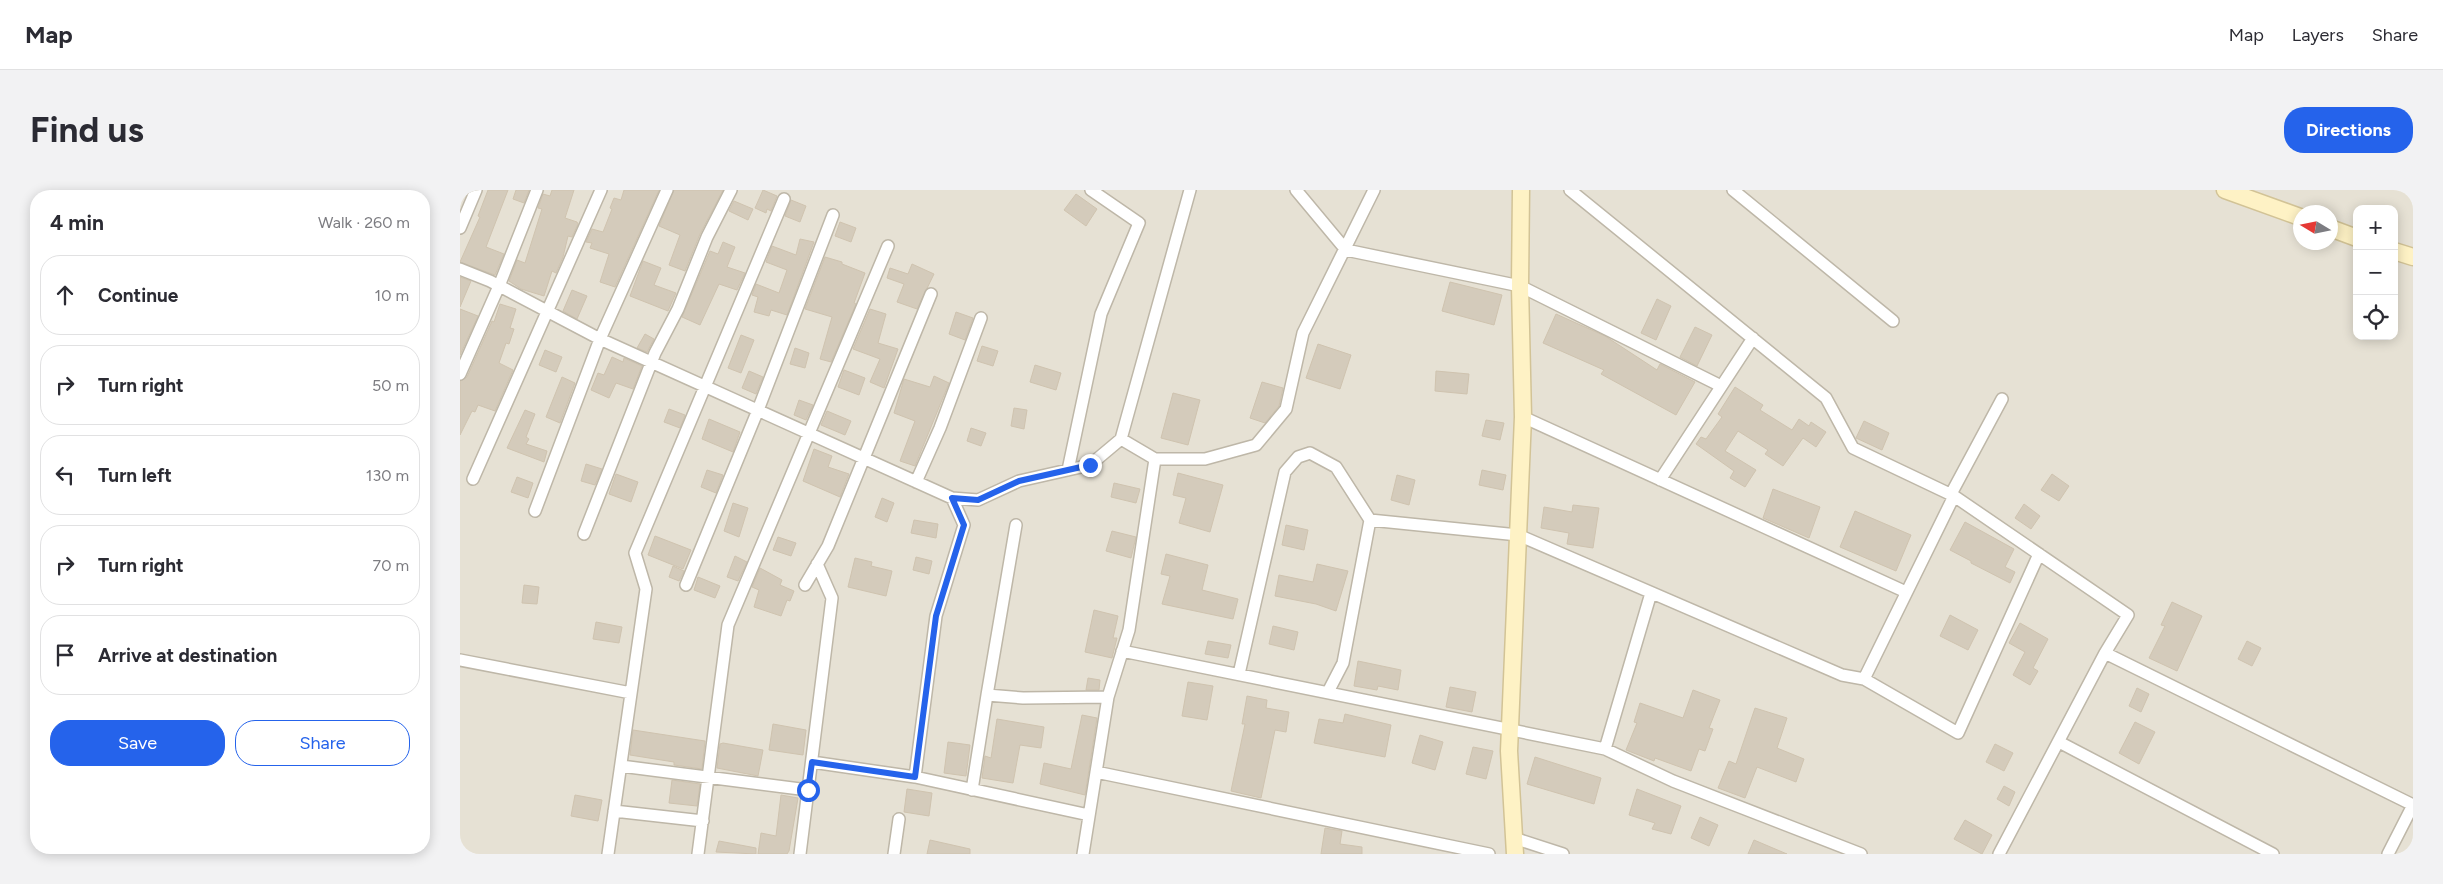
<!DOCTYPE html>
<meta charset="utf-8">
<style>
:root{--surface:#fff;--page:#f2f2f3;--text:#2b2b33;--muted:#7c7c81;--line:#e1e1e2;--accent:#2563eb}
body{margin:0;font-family:Figtree,sans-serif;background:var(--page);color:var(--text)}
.controls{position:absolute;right:15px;top:15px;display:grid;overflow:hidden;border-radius:10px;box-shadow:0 2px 12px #0003}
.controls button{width:45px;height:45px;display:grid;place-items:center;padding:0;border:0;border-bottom:1px solid var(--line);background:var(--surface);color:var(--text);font:25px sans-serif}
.compass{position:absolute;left:1833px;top:15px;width:45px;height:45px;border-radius:50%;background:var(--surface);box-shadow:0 2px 12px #0003;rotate:280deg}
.stop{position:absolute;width:15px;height:15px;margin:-11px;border:4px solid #2563eb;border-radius:50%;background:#fff}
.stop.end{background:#2563eb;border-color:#fff;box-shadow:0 1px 5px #0008}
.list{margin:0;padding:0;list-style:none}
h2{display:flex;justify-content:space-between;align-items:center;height:65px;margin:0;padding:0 20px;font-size:21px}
h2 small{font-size:16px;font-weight:400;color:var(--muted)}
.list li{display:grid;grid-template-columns:32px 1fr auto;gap:15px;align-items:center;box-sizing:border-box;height:80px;margin:0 10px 10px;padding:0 10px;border:1px solid var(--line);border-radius:20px}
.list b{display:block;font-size:19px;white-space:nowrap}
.list em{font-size:16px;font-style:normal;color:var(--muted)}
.actions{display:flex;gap:10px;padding:15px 20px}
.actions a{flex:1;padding:11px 0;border:1px solid var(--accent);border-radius:20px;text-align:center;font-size:18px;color:var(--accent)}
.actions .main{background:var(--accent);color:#fff}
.icon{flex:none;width:28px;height:28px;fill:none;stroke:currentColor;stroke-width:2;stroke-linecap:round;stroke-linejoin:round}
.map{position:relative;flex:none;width:1953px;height:664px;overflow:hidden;border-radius:20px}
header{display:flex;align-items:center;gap:30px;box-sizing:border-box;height:70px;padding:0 25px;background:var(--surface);border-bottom:1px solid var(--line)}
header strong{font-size:24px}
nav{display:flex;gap:28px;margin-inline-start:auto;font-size:18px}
.intro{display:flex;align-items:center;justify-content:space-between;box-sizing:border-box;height:120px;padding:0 30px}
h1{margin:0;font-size:35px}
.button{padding:12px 22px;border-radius:20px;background:var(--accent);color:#fff;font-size:18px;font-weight:700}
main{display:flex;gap:30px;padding:0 30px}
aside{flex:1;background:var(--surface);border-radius:20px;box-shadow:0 2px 12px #0003}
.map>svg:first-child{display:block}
.residential{fill:#e6e1d4;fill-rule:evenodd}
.building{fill:#d4cbbb;stroke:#cfc3af}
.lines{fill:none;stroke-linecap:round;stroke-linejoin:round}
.street-casing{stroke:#beb7a8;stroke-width:14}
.secondary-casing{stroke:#d2c396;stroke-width:19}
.street{stroke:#fff;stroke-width:11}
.secondary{stroke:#fef2c5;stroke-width:16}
.route{stroke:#2563eb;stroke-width:6}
</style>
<header>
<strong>Map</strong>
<nav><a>Map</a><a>Layers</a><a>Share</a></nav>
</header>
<div class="intro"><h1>Find us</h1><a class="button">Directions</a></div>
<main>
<aside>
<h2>4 min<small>Walk · 260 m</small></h2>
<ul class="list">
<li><svg class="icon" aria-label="ahead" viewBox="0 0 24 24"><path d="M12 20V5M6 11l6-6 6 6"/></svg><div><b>Continue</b></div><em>10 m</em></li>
<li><svg class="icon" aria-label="right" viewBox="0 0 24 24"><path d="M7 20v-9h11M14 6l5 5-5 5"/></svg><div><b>Turn right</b></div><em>50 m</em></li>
<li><svg class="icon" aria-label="left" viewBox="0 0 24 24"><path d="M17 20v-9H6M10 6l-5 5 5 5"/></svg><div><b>Turn left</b></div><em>130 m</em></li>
<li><svg class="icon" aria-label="right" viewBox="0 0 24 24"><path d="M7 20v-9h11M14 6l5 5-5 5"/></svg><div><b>Turn right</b></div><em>70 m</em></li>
<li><svg class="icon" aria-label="arrive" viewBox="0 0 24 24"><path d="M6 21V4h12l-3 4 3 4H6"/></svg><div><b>Arrive at destination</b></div></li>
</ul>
<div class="actions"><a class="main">Save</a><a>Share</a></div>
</aside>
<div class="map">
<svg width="1953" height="664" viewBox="0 0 1953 664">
<rect width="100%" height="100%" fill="#f2efe6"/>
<!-- residential -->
<path class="residential" d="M0,0H1953V664H0ZM1897,19H1934V146H1897ZM1840,22H1870V52H1840Z"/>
<!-- building -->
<path class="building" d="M28,0H48L26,57L44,64L35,85L0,72L20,27L18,26Z
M56,0H69L64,13L53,9Z
M92,0H114L105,28L117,32L118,34L112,47L108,46L103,67L96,83L92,81L84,106L61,99L49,91L57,70L65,73L82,19L78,18L83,4L90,6Z
M164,0H199L155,97L140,92L149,64L130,58L132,53L126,52L132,39L143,42L152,19L150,18L154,8L161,10Z
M214,0H263L240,44L225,81L209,75L220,45L199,36Z
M303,0L317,6L311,21L307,19L306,23L295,18Z
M616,4L637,19L626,36L604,20Z
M331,10L346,16L340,32L325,26Z
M274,11L293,19L288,30L269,21Z
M380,32L396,38L391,52L375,46Z
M340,49L354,52L327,125L311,120L309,126L294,122L298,107L292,105L296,94L319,103L327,80L306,72L312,56L336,65Z
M263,52L275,57L267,77L285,83L277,100L259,94L240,135L222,127L250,61L258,64Z
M365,67L382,72V74L405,83L394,113L396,114L371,172L360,169L372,127L345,119Z
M183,71L201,78L194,95L216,103L208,121L170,106Z
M452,74L474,84L457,119L437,112L444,94L427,88L430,78L448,84Z
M0,87L11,91L0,117Z
M990,92L1042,105L1034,135L982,121Z
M112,100L127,106L117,129L103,121Z
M1197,109L1211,116L1196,150L1181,143Z
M40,114L56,119L50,138L54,139L49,154L46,153L39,173L53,180L35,221L18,215L15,222L12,221L0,245V191L7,187L32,131L34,132Z
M0,119L18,126L0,165Z
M410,119L426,124L418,153L438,159L424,198L410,192L420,169L393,159Z
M496,122L513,128L505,150L489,144Z
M1096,124L1145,146L1197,180L1200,174L1235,192L1216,225L1141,184L1144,180L1083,153Z
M1235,137L1252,145L1237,176L1220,167Z
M185,144L194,149L187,162L177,158Z
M281,145L294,150L281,183L268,178Z
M858,154L891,165L880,199L846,188Z
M522,156L538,161L533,176L517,171Z
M335,158L349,163L345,178L330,174Z
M85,160L102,167L96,182L79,175Z
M152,167L163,172L164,168L182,176L173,199L156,193L149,208L131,200L138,183L144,185Z
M575,175L601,183L596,200L570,192Z
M384,180L405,188L399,205L378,197Z
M289,181L303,187L296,204L282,198Z
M976,181L1009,184L1007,204L975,201Z
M474,186L489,193L455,276L440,271L455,231L434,223L444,189L470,197Z
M102,187L115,193L100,233L86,227Z
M802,192L823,198L819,216L805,233L790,228Z
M1275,197L1303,215L1300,220L1332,240L1339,229L1349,236L1351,232L1366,242L1356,257L1343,248L1323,276L1305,264L1308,260L1278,241L1265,261L1296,280L1285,297L1270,288L1274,281L1236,254L1241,247L1246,249L1262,227L1258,224Z
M713,203L740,210L728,255L701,248Z
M339,210L353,215L346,230L334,225Z
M554,218L567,220L564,239L551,236Z
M209,219L225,225L220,238L204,232Z
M65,220L75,224L66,247L69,249L66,254L87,261L84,272L47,258Z
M367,221L391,231L385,245L361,235Z
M249,229L280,242L273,262L242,249Z
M1026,230L1044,233L1040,250L1022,246Z
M1404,231L1429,243L1422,260L1396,248Z
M511,238L526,243L521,256L507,251Z
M354,259L372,266L368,277L389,284L380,307L343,291Z
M126,274L142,279L135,295L121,291Z
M247,280L263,285L256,303L241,297Z
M1022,280L1046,285L1043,300L1019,295Z
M718,283L763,295L750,342L719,333L726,308L713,305Z
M156,284L178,292L171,312L149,304Z
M1592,284L1609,296L1599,311L1581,300Z
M937,285L955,290L949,315L931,310Z
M57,287L73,293L68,308L51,302Z
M654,293L680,299L676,313L651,307Z
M1313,299L1360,317L1349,348L1303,328Z
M422,308L434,313L427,332L415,327Z
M273,313L288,318L279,347L264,341Z
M1564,314L1580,326L1571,339L1555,328Z
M1113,315L1139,318L1133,358L1107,354L1109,343L1081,338L1084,317L1112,322Z
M1395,321L1451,345L1436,381L1380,357Z
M454,330L478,334L476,348L451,343Z
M1505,332L1554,359L1545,377L1555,382L1550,393L1511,373V371L1490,360Z
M826,335L848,340L844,360L822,355Z
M652,341L676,347L671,368L646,361Z
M195,346L231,360L223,379L188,365Z
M318,347L336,353L331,366L313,360Z
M706,364L748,375L742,400L778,409L773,429L702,414L710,386L701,384Z
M275,366L287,372L278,391L267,387Z
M456,367L472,371L469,384L453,380Z
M395,368L412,372L411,376L432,381L426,406L388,397Z
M857,374L888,381L876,421L856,414L815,406L819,385L853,392Z
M213,376L224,381L219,391L209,387Z
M300,378L322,390L320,395L334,401L330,411L327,410L321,426L294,417L299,400L292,397Z
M238,387L260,396L255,408L234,400Z
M64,395L79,397L77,414L62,413Z
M1712,412L1742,426L1717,481L1689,468L1705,436L1701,435Z
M634,420L658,426L653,448H657L652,468L625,462Z
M1490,425L1518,440L1508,460L1480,446Z
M136,432L162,437L159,453L133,449Z
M1560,433L1588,449L1573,478L1578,481L1570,495L1553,485L1565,462L1549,453Z
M813,436L838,442L834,460L809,454Z
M748,451L771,455L768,468L745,464Z
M1787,451L1801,458L1792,476L1778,469Z
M898,471L941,480L938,500L918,496L917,500L894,496Z
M628,488L640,490L639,500H626Z
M728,492L753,496L747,530L722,526Z
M990,497L1016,502L1012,522L986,517Z
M1677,498L1689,504L1681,522L1669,516Z
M1233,500L1260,510L1249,538L1253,539L1245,561L1239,559L1231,581L1195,568L1194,571L1166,560L1177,533L1174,532L1180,513L1223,528Z
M787,506L807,510L806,518L829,522L826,542L815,540L801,608L771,601L785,534H782Z
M1295,518L1327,528L1317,558L1344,569L1336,592L1297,577L1285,608L1258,598L1269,571L1276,574Z
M885,524L931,535L925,567L854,553L859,529L883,533Z
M622,525L637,528L625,605L580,594L584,573L611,579Z
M537,529L584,537L581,558L560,555L553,593L522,588L525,566L531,568Z
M1675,532L1695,542L1679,574L1659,563Z
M313,534L346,540L343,565L309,560Z
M173,540L245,551L242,579L214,575V572L170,565Z
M960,545L983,552L975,580L952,573Z
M488,552L510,555L506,586L484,583Z
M263,553L303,560L298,586L257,578L260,554Z
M1535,554L1553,563L1544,581L1526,572Z
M1013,557L1033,561L1026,589L1006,584Z
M1075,567L1141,588L1134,614L1067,594Z
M212,590L240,594L237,616L209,613Z
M1544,596L1555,602L1549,616L1537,609Z
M447,599L472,603L469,626L444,622Z
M1177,599L1221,616L1211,644L1192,639L1195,633L1169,625Z
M115,605L142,610L138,631L111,626Z
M321,605L338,608L329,661L327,664H298L301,643L316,646Z
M1240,627L1258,635L1249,656L1231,648Z
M1505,630L1532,645L1522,664L1494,649Z
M865,638L882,641L880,654L902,657V664H861Z
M470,650L510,659V664H467Z
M1294,650L1327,664H1288Z
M259,651L296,658V664L256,662Z"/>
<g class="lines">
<!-- street casing -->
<g class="street-casing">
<path id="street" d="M836,0L886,60L1060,96L1261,196
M1110,0L1366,208L1393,258L1494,306L1668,425L1645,463L1539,664
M1273,0L1433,131
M0,38L16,0
M0,79L30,91L140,149L492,308L518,310L559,291L630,275L661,249L695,269
M0,184L39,96L77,0
M1063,227L1446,402
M661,249L730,0
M608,280L641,124L679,33L631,0
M13,289L141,0
M1200,290L1293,148
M456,292L480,238L521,128
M1491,304L1542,209
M492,308L504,335L476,426L455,587L629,625
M75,321L140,149L207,0
M910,330L1058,345L1382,485L1404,489L1498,543L1579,364
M124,344L195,163L218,119L247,47L271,0
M226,395L298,220L373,25
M345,395L368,356L471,104
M662,461L1145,559L1213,591L1401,664
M1645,463L1953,615
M0,470L171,503
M779,484L825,282L838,267L850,263L876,277L910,330L883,473L868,502
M1404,489L1494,306
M527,505L556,335
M1599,552L1813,664
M1145,559L1191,403
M352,572L455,587
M161,576L348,600
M636,582L1029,664
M512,600L527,505L563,508L648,507
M154,621L243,631
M1054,648L1103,664
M148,664L186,399L175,363L324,9
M238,664L268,435L428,56
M340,664L372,408L357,374
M434,664L439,629
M623,664L648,507L669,440L695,269H745L796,255L826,219L843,143L914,0
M1928,664L1953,615"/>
</g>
<!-- secondary casing -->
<g class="secondary-casing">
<path id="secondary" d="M1765,0L1840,27
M1870,38L1897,48
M1934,61L1953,67
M1055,664L1049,561L1063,227L1060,96L1061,0"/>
</g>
<!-- street -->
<use href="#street" class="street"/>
<!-- secondary -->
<use href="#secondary" class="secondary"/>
</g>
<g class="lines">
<!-- route -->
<path class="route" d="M348,600L352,572L455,587L476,426L504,335L492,308L518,310L559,291L630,275"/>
</g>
</svg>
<div class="controls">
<button>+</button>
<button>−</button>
<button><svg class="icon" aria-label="locate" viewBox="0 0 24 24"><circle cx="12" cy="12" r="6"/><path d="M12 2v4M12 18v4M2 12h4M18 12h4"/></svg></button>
</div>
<svg class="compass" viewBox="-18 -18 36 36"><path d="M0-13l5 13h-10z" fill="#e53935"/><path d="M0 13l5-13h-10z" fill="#7c7c81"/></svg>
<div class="stop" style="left:348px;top:600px"></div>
<div class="stop end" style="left:630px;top:275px"></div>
</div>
</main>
